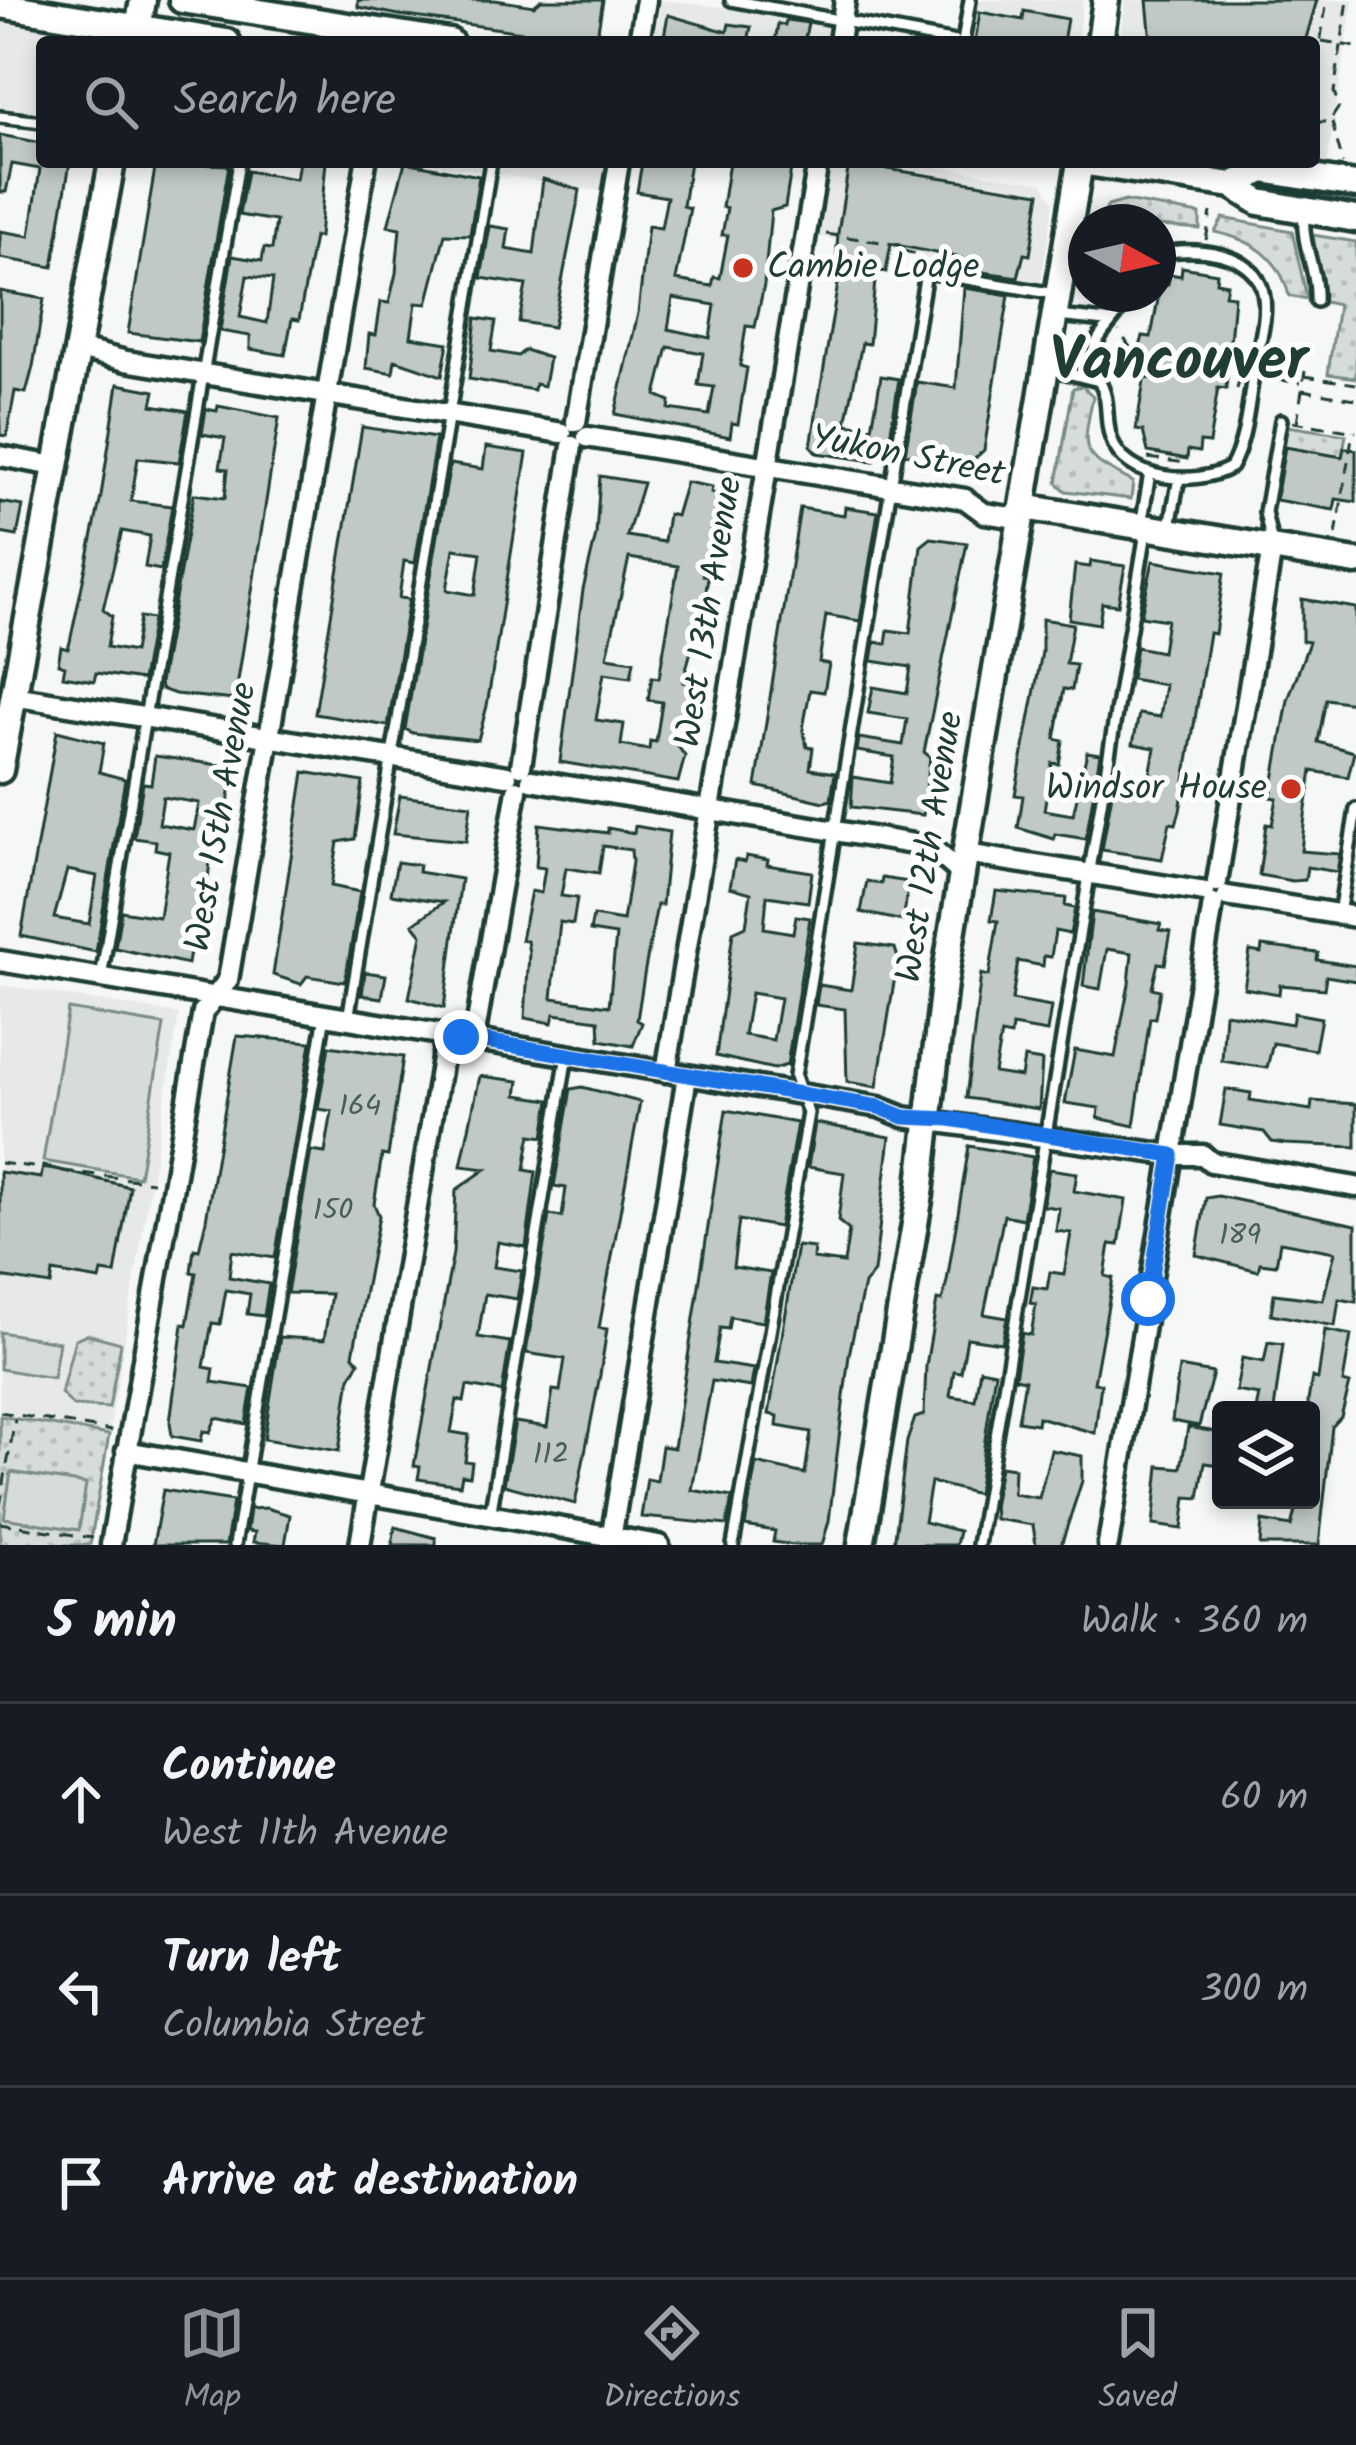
<!DOCTYPE html>
<meta charset="utf-8">
<style>
:root{--surface:#171b24;--page:#242831;--text:#f1f3f6;--muted:#9ea1a6;--line:#363941;--accent:#8c9099}
body{margin:0;font-family:Kalam,sans-serif;background:var(--page);color:var(--text)}
.controls{position:absolute;right:36px;bottom:36px;display:grid;overflow:hidden;border-radius:12px;box-shadow:0 6px 18px #0003}
.controls button{width:108px;height:108px;display:grid;place-items:center;padding:0;border:0;border-bottom:3px solid var(--line);background:var(--surface);color:var(--text);font:60px sans-serif}
.compass{position:absolute;left:1068px;top:204px;width:108px;height:108px;border-radius:50%;background:var(--surface);box-shadow:0 6px 18px #0003;rotate:98deg}
.stop{position:absolute;width:36px;height:36px;margin:-27px;border:9px solid #1a73e8;border-radius:50%;background:#fff}
.stop.end{background:#1a73e8;border-color:#fff;box-shadow:0 3px 12px #0008}
.list{margin:0;padding:0;list-style:none}
h2{display:flex;justify-content:space-between;align-items:center;height:156px;margin:0;padding:0 48px;font-size:51px}
h2 small{font-size:39px;font-weight:400;color:var(--muted)}
.list li{display:grid;grid-template-columns:78px 1fr auto;gap:36px;align-items:center;box-sizing:border-box;height:192px;padding:0 48px;border-top:3px solid var(--line)}
.list b{display:block;font-size:45px;white-space:nowrap}
.list p{margin:0;font-size:39px;white-space:nowrap;color:var(--muted)}
.list em{font-size:39px;font-style:normal;color:var(--muted)}
.icon{flex:none;width:66px;height:66px;fill:none;stroke:currentColor;stroke-width:2;stroke-linecap:round;stroke-linejoin:round}
.map{position:relative;flex:none;width:1356px;height:1545px;overflow:hidden}
.search{position:absolute;background:var(--surface);box-shadow:0 6px 18px #0003;left:36px;right:36px;top:36px;height:132px;display:flex;align-items:center;gap:30px;box-sizing:border-box;padding:0 42px;border-radius:12px;color:var(--muted);font-size:45px}
.sheet{height:732px;background:var(--surface)}
nav{display:flex;justify-content:space-around;align-items:center;box-sizing:border-box;height:168px;border-top:3px solid var(--line);background:var(--surface);font-size:33px;color:var(--muted)}
nav a{display:grid;justify-items:center;gap:6px}
nav .on{color:var(--accent)}
.map>svg:first-child{display:block}
.built{fill:#e6e9e8}
.green{fill:url(#green-dots);stroke:#7a8c88;stroke-width:3}
.pitch{fill:#d6dcdb;stroke:#7a8c88;stroke-width:3}
.building{fill:#c0c9c6;stroke:#1f3d34;stroke-width:3;fill-rule:evenodd}
.lines{fill:none;stroke-linecap:round;stroke-linejoin:round}
.lane-casing{stroke:#1f3d34;stroke-width:18}
.street-casing{stroke:#1f3d34;stroke-width:27}
.secondary-casing{stroke:#1f3d34;stroke-width:33}
.path{stroke:#1f3d34;stroke-width:3;stroke-dasharray:12 9;stroke-linecap:butt}
.lane{stroke:#fff;stroke-width:9}
.street{stroke:#fff;stroke-width:18}
.secondary{stroke:#fff;stroke-width:24}
.route{stroke:#1a73e8;stroke-width:15}
.poi-dot{fill:#c8321e;stroke:#fff;stroke-width:4.5}
.labels{text-anchor:middle;dominant-baseline:central;stroke-width:10;stroke-linejoin:round;paint-order:stroke}
.number-label{font-size:30px;fill:#476058}
.poi-label{font-size:36px;fill:#1f3d34;stroke:#fff;text-anchor:start}
.street-label{font-size:36px;fill:#1f3d34;stroke:#fff}
.town-label{font-size:60px;font-weight:bold;fill:#1f3d34;stroke:#fff}
</style>
<div class="map">
<svg width="1356" height="1545" viewBox="0 0 1356 1545">
<defs>
<pattern id="green-dots" width="8" height="8" patternUnits="userSpaceOnUse" patternTransform="scale(3)"><rect width="8" height="8" fill="#d6dcdb"/><path d="M2 2h.1M6 6h.1" fill="none" stroke="#b7bebd" stroke-width="1.8" stroke-linecap="round"/></pattern>
</defs>
<rect width="100%" height="100%" fill="#f6f7f7"/>
<filter id="ink" filterUnits="userSpaceOnUse"><feTurbulence type="fractalNoise" baseFrequency=".00833" numOctaves="2"/><feDisplacementMap in="SourceGraphic" scale="24" xChannelSelector="R" yChannelSelector="G"/><feConvolveMatrix kernelMatrix="1 2 1 2 8 2 1 2 1" color-interpolation-filters="sRGB"/></filter>
<g filter="url(#ink)">
<!-- built -->
<path class="built" d="M661,0L832,20L829,42H654Z
M979,0H1083L1077,42H972Z
M1126,0H1353L1326,170L1275,162H1314V42H1119Z
M0,16L100,35L110,42H42V116L0,110Z
M419,162H611L606,192Z
M829,162H911L1042,183L1054,202L1041,281L1029,285L921,266L922,254L816,236Z
M0,985L179,1014L109,1433L0,1415Z"/>
<!-- green -->
<path class="green" d="M1125,201L1200,214V229L1099,222L1108,206Z
M1223,218L1292,231L1307,299L1289,296C1280,257 1253,240 1215,232Z
M1313,235L1356,242V378L1328,374L1338,305L1324,302Z
M1082,386L1093,396C1081,455 1080,454 1133,482L1131,499L1066,491L1057,483L1073,388Z
M1287,426L1346,435L1342,457L1284,447Z
M87,1334L121,1343L109,1408L73,1406L61,1393L75,1339Z
M0,1416L109,1435L90,1545H0Z"/>
<!-- pitch -->
<path class="pitch" d="M68,1009L164,1025L139,1177L43,1161Z
M0,1332L59,1342L53,1378L0,1369Z
M11,1472L86,1484L79,1530L4,1518Z"/>
<!-- building -->
<path class="building" d="M358,0H495L534,6L541,0H603L596,42L399,15L358,7Z
M1147,0H1317L1305,42H1151Z
M1024,11L1067,19L1063,42H975L980,12L1023,20Z
M668,15L727,32L729,24L751,27L748,42H663Z
M786,20L808,23L804,42H775L778,24L785,25Z
M0,135L42,143V162H70L53,267L0,258V231L30,236L40,169L12,164L6,192H0Z
M156,162L229,165L199,342L128,333Z
M299,162H326L319,237H314L299,320L292,319L285,355L250,349V336L220,331L232,256L262,261L264,248L272,249L276,221L239,215L247,171L296,179ZM247,276L273,279L267,323L240,317Z
M405,162L479,176L470,235L445,234L427,304L416,303L411,337L448,343L442,376L395,360L393,373L366,368L369,334L376,335L381,302L389,303L396,273L400,228L388,226Z
M642,162H690L683,206L690,208L676,280L712,286L714,277L720,278L728,235H722L727,208L722,207L729,162H792L785,207L771,211L764,285L755,327L746,326L740,366L747,368L738,424L732,423L730,437L615,414L638,313L648,226L661,228L667,197L637,192ZM673,298L715,305L710,338L668,329ZM668,347L703,353L698,385L714,387L709,415L669,409L670,401L656,395Z
M849,163L1040,193L1030,255L1024,254L1018,277L968,270L960,267L961,258L891,244L886,272L876,270L869,344L862,343L846,424L872,428L881,376L899,379L887,456L875,454L874,461L817,453L811,446L841,265L836,264L838,233Z
M543,179L580,190L553,327L519,322L526,285L481,278L490,226L509,229L506,249L534,254Z
M1182,267L1217,273L1216,282L1227,284L1225,295L1234,296L1226,389L1218,388L1209,443L1200,442L1199,452L1188,450L1187,459L1148,452L1143,431L1136,430L1145,375L1136,373L1137,363L1149,360L1140,347L1143,336L1151,337L1161,283L1168,284L1170,274L1181,276Z
M964,288L1009,295L984,450L970,463L905,454L917,382L956,388Z
M0,291L44,299L33,367L26,393L15,391L7,436L0,435Z
M476,318L496,321L491,351L518,356L525,350L549,358L544,386L535,384L534,390L469,379Z
M118,384L155,391L152,405L188,411L179,462L138,458L131,501L172,506L161,570L145,567L150,536L122,531L103,609L112,616L107,647L134,652L140,617L153,619L142,680L96,673L94,681L63,676L65,666L58,664L61,647L68,649L70,642L101,496Z
M218,406L279,418L235,700L175,694L161,689L160,683L194,494L225,498L228,469L220,468L225,438L202,434L206,409L217,411Z
M362,427L436,438L415,563L404,561L399,598L409,599L388,726L315,714Z
M486,447L527,453L487,706L478,740L413,733L405,729L450,464L483,469ZM454,549L481,553L475,595L447,590Z
M1285,447L1342,457L1344,448L1356,450V502L1336,499L1334,510L1276,500Z
M600,476L643,483L627,536L664,542L668,514L676,516L686,482L712,487L711,493L719,494L703,575L708,576L706,592L683,682L691,683L677,745L685,756L678,782L560,762L583,590L596,535ZM629,558L678,566L659,678L652,677L648,700L662,702L656,742L650,741L649,750L621,745L624,724L596,720L604,673L631,677L634,661L607,657Z
M0,502L23,506L17,536L0,533Z
M845,507L878,512L860,621L826,615L819,662L829,664L824,692L810,690L803,729L807,747L813,748L810,769L835,773L831,800L824,802L756,786L800,508L844,515Z
M931,538L967,543L924,752L930,757L923,815L851,807L853,777L890,783L894,757L857,751L859,738L903,745L907,719L868,713L873,687L907,693L911,667L872,661L875,642L886,644L888,630L910,633L921,546Z
M1091,561L1125,566L1118,605L1102,603L1099,624L1069,619L1075,565L1090,567Z
M1153,561L1224,573L1215,634L1209,633L1180,811L1176,824L1170,823L1162,859L1102,850L1114,782L1148,787L1155,748L1133,744L1139,714L1160,717L1165,685L1131,679L1136,647L1162,652L1167,620L1141,616Z
M1302,599L1356,608V699L1353,703L1326,699L1318,742L1354,752L1348,777L1312,771L1305,816L1301,851L1340,854L1337,872L1307,867L1305,880L1292,881L1259,875L1266,824L1272,825L1277,798L1271,797L1288,700L1309,642L1302,641Z
M1042,619L1073,624L1066,664L1076,665L1072,690L1064,689L1055,739L1063,741L1059,764L1052,763L1044,810L1073,815L1087,752L1100,754L1086,839L1055,834L1054,839L1018,828L1023,796L1015,795L1042,652Z
M57,731L104,743L99,772L125,779L96,952L21,936ZM67,870L97,876L89,924L54,918Z
M155,756L234,767L224,829L213,827L207,892L200,891L188,964L115,948L121,911L159,917L169,852L155,849L156,841L134,838L143,783L151,784ZM163,797L199,803L194,830L159,824Z
M304,772L363,782L355,839L338,842L331,886L360,892L345,982L307,976L301,984L273,975Z
M400,796L471,805L466,841L393,834Z
M539,824L608,833V828L634,833L635,826L669,832L662,905H657L644,975L637,1020L642,1023L633,1046L600,1040L599,1020L554,1014L552,1023L525,1018L529,953L527,941L521,940L531,891L541,893L545,868L536,867ZM603,846L631,850L632,862L623,921L593,916L590,931L616,935L609,1006L552,998L560,922L573,924L577,898L561,896L566,868L599,873Z
M746,856L768,860L767,865L812,872L808,902L767,896L764,928L793,933L796,916L810,918L787,1065L774,1069L716,1056L733,932L746,926L751,893L730,887L735,860L745,862ZM751,993L780,998L773,1040L744,1035Z
M397,862L419,865L418,872L461,879L444,1008L409,998L422,935L413,924L444,902L391,894Z
M882,878L909,882L903,921L861,912L867,881L881,884Z
M996,891L1066,898L1065,906L1075,908L1070,934L1055,931L1051,957L1044,956L1043,966L1018,961L1012,1000L1051,1007L1047,1032L1012,1026L1011,1036L1001,1034L994,1073L1021,1077L1024,1058L1042,1061L1039,1109L966,1098L981,974L989,976L998,921L991,920Z
M1092,912L1161,924L1159,930L1171,932L1165,964L1158,963L1152,988L1160,990L1155,1018H1150L1134,1126L1098,1118L1099,1108L1065,1103L1075,1050L1115,1057L1129,984L1132,953L1107,949L1100,989L1083,986Z
M858,943L895,948L898,958L877,1087L847,1082L845,1009L816,1005L819,985L851,990Z
M1262,946L1318,953L1317,960L1356,966V981L1326,976L1324,989L1280,985L1279,994L1244,988L1250,951L1261,953Z
M365,972L386,975L382,998L362,995Z
M1225,1013L1292,1024L1294,1013L1321,1018L1315,1050L1273,1043L1267,1068L1222,1061Z
M237,1036L311,1042L275,1258L232,1251L229,1277L269,1284L264,1316L247,1314L250,1294L226,1290L220,1324L212,1323L204,1367L214,1369L212,1382L252,1388L246,1424L216,1418L210,1432L203,1431L201,1441L172,1436L170,1422L183,1324L187,1325L196,1273L191,1272L194,1249L199,1250L206,1220Z
M329,1046L403,1057L388,1156L382,1155L374,1204L379,1216L353,1355L359,1362L350,1378L339,1451L264,1439L280,1337L324,1340L331,1294L287,1293L311,1151L325,1153L332,1111L318,1109Z
M480,1076L519,1081L517,1095L550,1100L544,1137L531,1135L529,1144L525,1170L536,1172L526,1247L498,1242L494,1267L522,1271L517,1299L485,1294L478,1337L510,1342L502,1392L467,1386L464,1402L457,1400L451,1432L469,1435L465,1461L472,1462L470,1476L462,1475L460,1485L418,1479L420,1467L414,1466L453,1253L456,1190L486,1169L461,1166Z
M582,1087L640,1102L599,1328L607,1329L600,1375L575,1504L504,1485L515,1422L547,1427L553,1390L560,1391L565,1359L526,1353L549,1215L562,1217L566,1188L554,1186L571,1089Z
M1226,1089L1251,1093L1250,1100L1311,1110L1312,1101L1356,1104V1147L1285,1144L1272,1142L1264,1132L1220,1125Z
M726,1110L797,1123L779,1227L739,1220L733,1267L771,1273L763,1322L730,1317L728,1329L720,1328L714,1363L754,1369L751,1387L712,1381L692,1490L732,1497L727,1525L641,1517L647,1479L657,1481L662,1446L674,1448Z
M815,1123L890,1137L874,1272L864,1284L849,1355L829,1521L822,1545H793L773,1542L775,1531L745,1526L756,1463L805,1474L811,1432L777,1426L778,1416L769,1414L797,1246L814,1248L813,1259L844,1263L849,1230L838,1221L844,1173L808,1167Z
M969,1146L1033,1157L1023,1219L1004,1215L984,1314L1007,1318L1002,1343L967,1338L961,1372L954,1371L950,1396L975,1400L980,1369L995,1372L977,1494L931,1482L924,1522L959,1531L956,1545H894L907,1441L915,1418L924,1415L926,1366L937,1300L942,1301L947,1281Z
M43,1166L130,1187L115,1274L102,1272L100,1280L53,1272L51,1285L0,1277V1172L41,1178Z
M1049,1169L1077,1173L1074,1191L1126,1200L1119,1245L1110,1244L1105,1276L1113,1278L1094,1383L1101,1384L1095,1433L1038,1417L1037,1424L1018,1421L1025,1380L1015,1378L1022,1333L1031,1335L1036,1304L1030,1303L1033,1287L1047,1289L1050,1272L1064,1274L1071,1233L1056,1231L1059,1208L1043,1206Z
M1218,1196L1356,1225V1302L1339,1299L1335,1326L1271,1314L1274,1294L1323,1300L1335,1252L1280,1242L1276,1265L1260,1263L1258,1271L1196,1255L1206,1198Z
M1325,1330L1351,1335L1343,1382L1350,1384L1341,1417L1332,1427L1319,1545H1260L1262,1521L1291,1526L1298,1500H1311L1308,1401L1312,1377L1318,1379Z
M1268,1342L1283,1344L1274,1410H1256L1259,1395L1236,1391L1242,1358L1264,1362Z
M1179,1367L1213,1373L1199,1426L1172,1421Z
M1188,1427L1221,1433V1465L1205,1463L1199,1498L1186,1497L1182,1529L1153,1525L1159,1466L1181,1468Z
M1051,1450L1082,1456V1481L1061,1545H1036L1033,1525L995,1519L994,1502L1000,1466L1014,1468L1013,1494L1039,1498Z
M163,1490L233,1501L226,1545H153Z
M266,1508L290,1515L285,1545L253,1542L255,1532L247,1531L250,1509Z
M395,1527L436,1538V1545H392Z"/>
<g class="lines">
<!-- lane casing -->
<g class="lane-casing">
<path id="lane" d="M731,0L956,42
M963,42L970,0
M0,117L42,122
M1304,215C1301,246 1318,270 1316,301
M1058,316L1106,321
M1047,368L1099,381C1111,400 1104,418 1111,438C1124,482 1198,487 1231,467C1246,441 1248,405 1253,376C1257,351 1269,316 1263,292C1254,250 1191,246 1158,254
M1099,381C1078,338 1116,329 1129,294
M1141,526L1150,473
M1170,526L1179,478
M1272,544L1265,512L1281,420
M1339,914L1356,809
M101,978L239,162
M348,1019L491,162
M490,1516L567,1055
M235,1545L325,1015
M733,1545L808,1113L795,1076L926,272L1055,294
M978,1545L1146,532"/>
</g>
<!-- street casing -->
<g class="street-casing">
<path id="street" d="M639,42L646,0
M839,42L845,0
M76,348L126,361L562,433
M576,422L619,162
M587,437L965,499L984,513L1010,517L1024,507
M0,456L55,466
M13,696L507,776
M521,766L572,446
M531,780L931,847L962,874
M966,854L1205,892
M1217,882L1272,548
M1227,896L1356,917
M0,961L879,1107L904,1117L1171,1155H1203L1211,1162L1356,1187
M474,1039L517,790
M666,1072L818,162
M126,1451L659,1545
M111,1545L203,1012L228,980L366,162
M360,1545L446,1035
M610,1545L687,1076
M1108,1545L1213,904"/>
</g>
<!-- secondary casing -->
<g class="secondary-casing">
<path id="secondary" d="M182,0L450,42
M0,5L227,42
M136,40L143,0
M1100,42L1106,0
M1080,162L1232,185L1259,202L1356,219
M1232,185L1263,170L1356,185
M1024,507L1356,562
M0,770L112,162
M861,1545L920,1194L944,983L1080,162"/>
</g>
<!-- path -->
<path class="path" d="M1322,41L1356,47
M1314,81L1327,0
M1314,122H1329L1339,107L1334,92L1348,0
M1332,122L1343,164
M826,234L901,245L900,250L920,255L919,262
M1206,240L1211,212
M1143,351L1138,350L1133,376L1151,379
M1109,352L1135,356
M1265,371L1274,372L1273,379L1301,383
M1108,374L1136,356L1119,331
M1304,376L1356,384
M1237,389L1245,354
M1302,390L1356,399
M1293,422L1356,432
M1297,422L1305,371
M1148,458L1186,463
M1336,535L1353,431
M0,1163L153,1182
M0,1412L112,1431
M0,1506L15,1419
M0,1523L93,1538"/>
<!-- lane -->
<use href="#lane" class="lane"/>
<!-- street -->
<use href="#street" class="street"/>
<!-- secondary -->
<use href="#secondary" class="secondary"/>
</g>
</g>
<g class="lines" filter="url(#ink)">
<!-- route -->
<path class="route" d="M461,1037L879,1107L904,1117L950,1119L1172,1155L1148,1299"/>
</g>
<!-- markers -->
<g class="poi-dot">
<circle cx="743" cy="268" r="12"/>
<circle cx="1291" cy="789" r="12"/>
</g>
<g class="labels">
<!-- number labels -->
<g class="number-label">
<text x="360" y="1107">164</text>
<text x="333" y="1211">150</text>
<text x="1240" y="1236">189</text>
<text x="551" y="1455">112</text>
</g>
<!-- poi labels -->
<g class="poi-label">
<text x="767" y="268">Cambie Lodge</text>
<text x="1267" y="789" text-anchor="end">Windsor House</text>
</g>
<!-- street labels -->
<g class="street-label">
<text transform="translate(908 457) rotate(11)">Yukon Street</text>
<text transform="translate(710 612) rotate(-81)">West 13th Avenue</text>
<text transform="translate(222 817) rotate(-80)">West 15th Avenue</text>
<text transform="translate(931 847) rotate(-81)">West 12th Avenue</text>
</g>
<!-- town labels -->
<g class="town-label">
<text x="1179" y="363">Vancouver</text>
</g>
</g>
</svg>
<div class="controls">
<button><svg class="icon" aria-label="layers" viewBox="0 0 24 24"><path d="M12 4l9 5-9 5-9-5zM3 14l9 5 9-5"/></svg></button>
</div>
<svg class="compass" viewBox="-18 -18 36 36"><path d="M0-13l5 13h-10z" fill="#e53935"/><path d="M0 13l5-13h-10z" fill="#9ea1a6"/></svg>
<div class="stop" style="left:1148px;top:1299px"></div>
<div class="stop end" style="left:461px;top:1037px"></div>
<div class="search"><svg class="icon" aria-label="search" viewBox="0 0 24 24"><circle cx="10" cy="10" r="6"/><path d="M15 15l6 6"/></svg>Search here</div>
</div>
<section class="sheet">
<h2>5 min<small>Walk · 360 m</small></h2>
<ul class="list">
<li><svg class="icon" aria-label="ahead" viewBox="0 0 24 24"><path d="M12 20V5M6 11l6-6 6 6"/></svg><div><b>Continue</b><p>West 11th Avenue</p></div><em>60 m</em></li>
<li><svg class="icon" aria-label="left" viewBox="0 0 24 24"><path d="M17 20v-9H6M10 6l-5 5 5 5"/></svg><div><b>Turn left</b><p>Columbia Street</p></div><em>300 m</em></li>
<li><svg class="icon" aria-label="arrive" viewBox="0 0 24 24"><path d="M6 21V4h12l-3 4 3 4H6"/></svg><div><b>Arrive at destination</b></div></li>
</ul>
</section>
<nav>
<a class="on"><svg class="icon" aria-label="map" viewBox="0 0 24 24"><path d="M3 6l6-2 6 2 6-2v14l-6 2-6-2-6 2zM9 4v14M15 6v14"/></svg>Map</a>
<a><svg class="icon" aria-label="directions" viewBox="0 0 24 24"><path d="M12 3l9 9-9 9-9-9zM9 14v-3h6M13 9l2 2-2 2"/></svg>Directions</a>
<a><svg class="icon" aria-label="saved" viewBox="0 0 24 24"><path d="M7 4h10v16l-5-4-5 4z"/></svg>Saved</a>
</nav>
